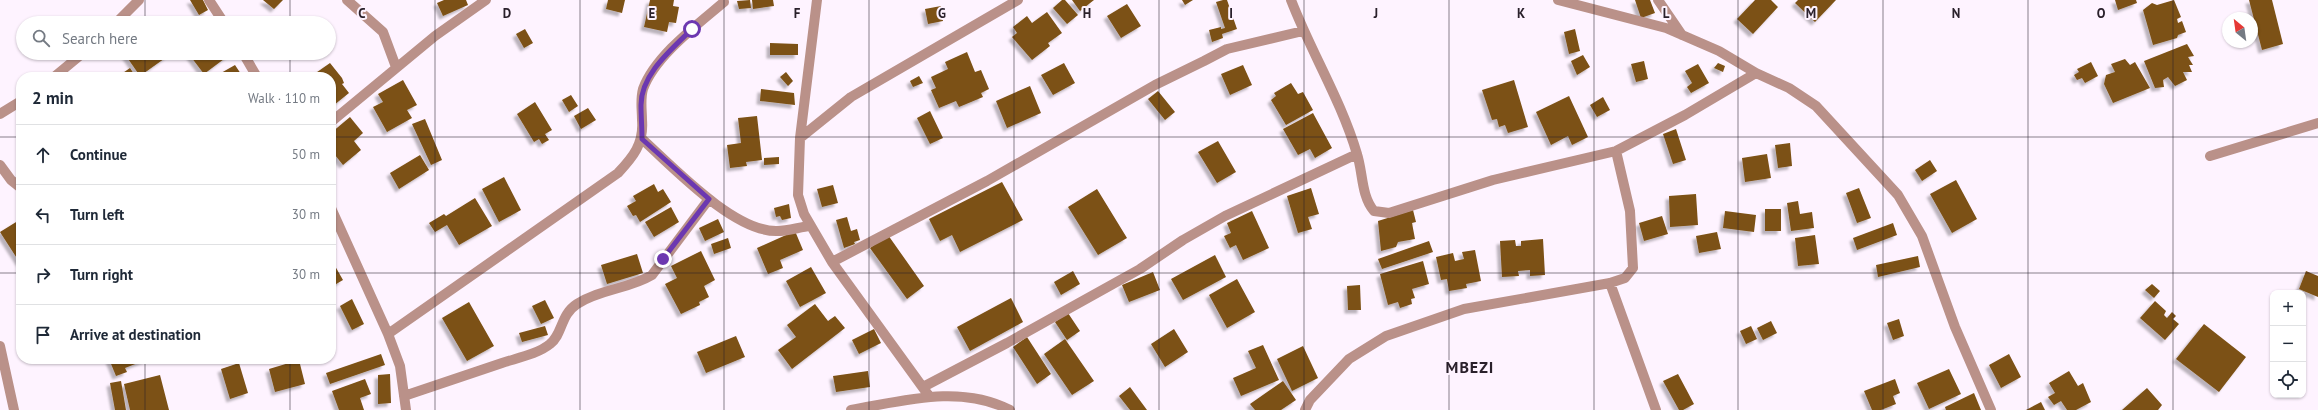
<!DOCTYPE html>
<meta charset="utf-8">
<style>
:root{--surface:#fff;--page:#f2f2f3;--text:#1f2937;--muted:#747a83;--line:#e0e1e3}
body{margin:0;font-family:"PT Sans",sans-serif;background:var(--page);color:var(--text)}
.controls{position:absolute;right:12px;bottom:12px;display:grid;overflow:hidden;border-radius:8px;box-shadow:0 1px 3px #0004}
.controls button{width:36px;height:36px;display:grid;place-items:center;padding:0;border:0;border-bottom:1px solid var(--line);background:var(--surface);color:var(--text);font:20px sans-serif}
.compass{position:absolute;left:2222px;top:12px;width:36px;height:36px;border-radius:50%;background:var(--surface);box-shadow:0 1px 3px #0004;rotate:331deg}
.stop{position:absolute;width:12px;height:12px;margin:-9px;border:3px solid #6c38b0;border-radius:50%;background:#fff}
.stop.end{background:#6c38b0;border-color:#fff;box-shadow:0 1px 4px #0008}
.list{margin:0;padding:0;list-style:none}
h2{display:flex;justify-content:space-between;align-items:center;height:52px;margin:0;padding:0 16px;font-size:17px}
h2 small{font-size:13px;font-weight:400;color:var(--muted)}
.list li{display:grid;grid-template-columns:26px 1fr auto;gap:12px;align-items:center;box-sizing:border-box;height:60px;padding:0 16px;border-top:1px solid var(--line)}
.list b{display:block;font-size:15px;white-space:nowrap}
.list em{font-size:13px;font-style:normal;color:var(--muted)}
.icon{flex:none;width:22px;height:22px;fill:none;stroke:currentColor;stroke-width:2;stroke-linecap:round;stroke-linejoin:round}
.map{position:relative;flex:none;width:2318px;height:410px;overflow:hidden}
.search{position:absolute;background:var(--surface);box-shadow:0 1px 3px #0004;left:16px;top:16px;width:320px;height:44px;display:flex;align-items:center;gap:10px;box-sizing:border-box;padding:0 14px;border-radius:22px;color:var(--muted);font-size:15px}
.panel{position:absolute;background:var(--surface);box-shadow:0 1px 3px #0004;left:16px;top:72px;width:320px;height:292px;border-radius:16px}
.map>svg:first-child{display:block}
.building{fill:#7c5114;filter:url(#shadow)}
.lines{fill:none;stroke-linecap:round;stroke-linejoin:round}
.minor{stroke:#ba9189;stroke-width:10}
.route{stroke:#6c38b0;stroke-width:5}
.grid{fill:none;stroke:#2a202b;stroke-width:1;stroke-opacity:0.55}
.labels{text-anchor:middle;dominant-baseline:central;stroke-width:4;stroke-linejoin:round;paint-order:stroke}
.district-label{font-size:16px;font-weight:bold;letter-spacing:1px;fill:#2a202b;stroke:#fef3ff}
.grid-label{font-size:13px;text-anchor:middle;font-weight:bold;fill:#2a202b;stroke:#fef3ff;stroke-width:4;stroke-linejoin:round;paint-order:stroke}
</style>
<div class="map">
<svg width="2318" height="410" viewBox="0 0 2318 410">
<defs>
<filter id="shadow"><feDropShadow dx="-3.5" dy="3.5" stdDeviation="1" flood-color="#0004"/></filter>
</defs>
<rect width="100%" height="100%" fill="#fef3ff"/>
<!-- building -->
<path class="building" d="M190,0H203L208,10L199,15Z
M263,0H283L274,9Z
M444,0H466L468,5L443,16L437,3Z
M608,0H625L622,13L606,9Z
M650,0H674L673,6L679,7L676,23L669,22L667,32L644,27Z
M750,0L751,8L739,9L737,1Z
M752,0H773L774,6L753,9Z
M1062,0H1065L1078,15L1067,24L1053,8Z
M1072,0H1094L1080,11Z
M1182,0H1193L1185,5Z
M1223,0H1227L1237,29L1222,34L1223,38L1212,42L1209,30L1221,27V29L1225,28L1216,2Z
M1635,0H1650L1655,13L1641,18Z
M1755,0H1771L1778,7L1753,34L1737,19Z
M1798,0H1836L1815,22L1795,3Z
M2115,0H2136L2137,3L2118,10Z
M2174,0L2181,17L2177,19L2178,23L2182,21L2186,32L2178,35L2177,38L2153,45L2143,10L2152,3L2157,5Z
M2249,0H2272L2283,44L2262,50Z
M1127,4L1141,26L1121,38L1107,16Z
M941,6L943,21L928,24L925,9Z
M1047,12L1062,33L1048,43L1050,46L1032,60L1012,37L1017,33L1013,27L1027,16L1032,23Z
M207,16L212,23H197Z
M525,29L533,43L524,48L516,34Z
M1575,29L1580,51L1569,54L1564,32Z
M770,43L798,44V55H770Z
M2187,44L2194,56L2188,57L2193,65H2189L2192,72H2183L2187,80L2175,86L2168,77L2163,80L2164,87L2155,88L2144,61Z
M967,52L975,72L981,70L989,89L981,93L983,97L959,107L956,101L939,108L931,90L936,88L931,77L948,69L945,62Z
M124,53H166L168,56L140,76Z
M188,53H232L204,74Z
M1583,55L1590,67L1577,75L1571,61Z
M2125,59L2130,65L2135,62L2150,88L2113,103L2104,84L2106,75L2115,72L2111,64Z
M1644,61L1648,79L1636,82L1631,64Z
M2091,62L2098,76L2085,83L2082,78L2077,80L2074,75L2079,72L2077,69Z
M330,63L342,78L344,83L342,84L349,93L334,105L331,101V77H310Z
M1064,63L1075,83L1053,95L1041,75Z
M1718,63L1725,66L1723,72L1714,68Z
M1698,64L1709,83L1691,93L1687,87L1692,83L1685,71Z
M235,65L243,77H214Z
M1243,65L1252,85L1230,95L1221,74Z
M130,68L136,77H117Z
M786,72L793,81L788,86L780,77Z
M919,76L923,83L913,87L910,81Z
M403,80L417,105L407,110L412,118L387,132L373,107L383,102L378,94Z
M1514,80L1528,127L1508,133L1505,125L1499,127L1497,119L1492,120L1482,90Z
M1291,83L1298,94L1303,92L1313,110L1286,125L1271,100L1276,96L1274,93Z
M1030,86L1041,113L1007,128L996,101Z
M761,89L794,93L795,105L760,101Z
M1158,91L1175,112L1165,120L1148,99Z
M571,95L578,106L569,112L562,100Z
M1569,96L1588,137L1572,145L1568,136L1551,145L1536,112Z
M1603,97L1610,110L1597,117L1590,105Z
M535,102L552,130L545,134L549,140L542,144L539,139L534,142L517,114Z
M588,108L596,120L581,129L574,116Z
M930,111L943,138L930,144L917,118Z
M1313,113L1332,148L1315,158L1310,149L1298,155L1283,129Z
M757,116L762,160L746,162L747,166L730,168L727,145L741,143L738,118Z
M350,117L363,133L354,141L361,150L343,165L335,155L333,157L331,155V133Z
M425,119L442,160L431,165L412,124Z
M1676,129L1686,160L1673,164L1663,134Z
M1218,141L1236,172L1217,183L1198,152Z
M1790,143L1792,166L1778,168L1775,145Z
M1767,154L1771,178L1745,182L1742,158Z
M420,155L429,170L399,189L390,173Z
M779,157V164L764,165V158Z
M1930,160L1937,171L1922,181L1915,170Z
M504,177L521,210L499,222L482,189Z
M1956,180L1977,219L1952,233L1930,194Z
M1002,182L1023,220L960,252L952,235L940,241L929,219Z
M654,184L658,192L663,189L671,202L640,222L636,215L633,216L627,206L636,201L633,196Z
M833,185L838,203L822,207L817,189Z
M1311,188L1319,214L1308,217L1312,229L1298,233L1287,196Z
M1859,188L1871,218L1857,223L1846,193Z
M1097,189L1127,238L1098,255L1068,207Z
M1696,194L1698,225L1670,227L1669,196Z
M475,198L492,226L459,245L447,225L435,232L429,223L444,214L446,216Z
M1798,201L1800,214L1812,212L1814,228L1791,231L1787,203Z
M789,204L791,218L782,220L780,216L776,217L774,208Z
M671,207L679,222L654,237L645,222Z
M1765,209H1781V231H1765Z
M1413,210L1416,222L1412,223L1415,239L1398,242L1396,247L1381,251L1378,221Z
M1252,211L1269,248L1243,260L1236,245L1230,248L1224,236L1231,233L1227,223Z
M1725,211L1756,215L1754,232L1723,228Z
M1662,216L1668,234L1644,241L1639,223Z
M847,217L851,231L857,229L860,240L854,242L855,244L844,248L836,220Z
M21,219V263H20L0,232Z
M718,219L724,232L705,241L699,228Z
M1893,223L1897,235L1857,250L1853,238Z
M795,231L803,250L780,260L783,268L768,274L757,248Z
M1717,232L1721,249L1699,253L1696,236Z
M888,235L924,286L907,299L870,248Z
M1815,235L1819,264L1798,266L1795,238Z
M728,238L731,248L714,254L711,244Z
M1543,239L1545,275L1530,276V270L1518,271L1519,276L1502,277L1500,241L1515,240L1516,246H1521V241Z
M1429,241L1433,252L1382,269L1378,259Z
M1475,250L1481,281L1466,284L1467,288L1449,291L1447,279L1441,280L1436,257L1453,253L1455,261L1464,259L1462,252Z
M701,251L715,280L704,286L709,297L699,302L700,305L681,314L665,284L677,278L671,266Z
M637,254L643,273L607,284L601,265Z
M1215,255L1226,277L1183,300L1171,279Z
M1918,256L1920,267L1878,277L1876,265Z
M331,259L343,280L331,287Z
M1423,261L1429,284L1412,289L1415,298L1411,299L1412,304L1400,308L1398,302L1388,305L1380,274Z
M811,267L826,293L800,307L786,281Z
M1073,271L1080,284L1061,295L1054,282Z
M2306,271L2318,276V297L2299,289Z
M1153,272L1160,290L1129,302L1122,285Z
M1237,279L1255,312L1227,328L1209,295Z
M2152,284L2160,291L2154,298L2145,290Z
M1360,285L1361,310H1348L1347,286Z
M1011,298L1023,322L970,351L957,327Z
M352,299L364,324L352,330L340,306Z
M545,300L554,318L541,324L532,306Z
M2155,301L2166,311L2164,315L2167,318L2172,312L2176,316L2173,319L2179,324L2165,340L2140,318Z
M469,302L494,346L467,361L442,318Z
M815,304L828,321L835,316L845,328L792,369L778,350L796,337L787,325Z
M1068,313L1080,331L1067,340L1055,322Z
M1899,319L1904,336L1893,340L1887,323Z
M1771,321L1777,333L1763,340L1757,328Z
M2204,324L2246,357L2219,392L2176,359Z
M545,326L548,335L522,342L519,333Z
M1751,326L1757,339L1746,344L1740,331Z
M874,329L881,343L859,354L852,340Z
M1174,329L1188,352L1165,367L1151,344Z
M736,336L745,357L706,373L697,352Z
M1027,337L1051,374L1037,384L1013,347Z
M1065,339L1094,381L1072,395L1044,354Z
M1263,345L1279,380L1241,396L1233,378L1256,368L1248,351Z
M1303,346L1318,378L1292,391L1277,359Z
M381,354L385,365L330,384L326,373Z
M2009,354L2021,377L2001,388L1989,365Z
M109,359H148L125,368L127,372L116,376Z
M299,360L305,384L275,392L269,369Z
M239,363L248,393L230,399L221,369Z
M1949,369L1961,394L1929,409L1917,383Z
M868,371L870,387L836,392L833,376Z
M2069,371L2078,386L2083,383L2091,402L2076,410H2067L2061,401L2054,405L2048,397L2055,393L2049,383Z
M390,374L391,403L378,404V375Z
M1678,374L1694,404L1683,410H1679L1663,381Z
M160,375L169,410H130L124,384Z
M365,379L371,394L360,398L364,410H339L332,391Z
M1895,379L1900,393L1893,396L1896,404L1881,410H1872L1864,391Z
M121,381L126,410H115L110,383Z
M1283,381L1296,400L1281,410H1255L1250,404Z
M1130,387L1147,410H1130L1119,396Z
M2147,388L2162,405L2158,410H2122Z
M1974,393L1981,410H1946L1945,407Z
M2041,402L2045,410H2026Z"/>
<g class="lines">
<!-- minor -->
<path class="minor" d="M209,0L224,23
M347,0L383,32L396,67
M817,0L800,138L798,195L804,214L832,262L929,396
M1291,0C1311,52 1341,100 1357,154C1363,172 1361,196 1374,211L1389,213L1493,180L1616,151L1685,115L1756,73
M1558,0L1666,28L1719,51L1756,73L1789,88L1816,106L1898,195L1922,236L1955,327L1991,410
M1658,0L1682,35
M116,23L139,0
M243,53L257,77
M54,77L83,53
M0,114L21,101
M331,122L435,36L486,0
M800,138L851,97L1018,0
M642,139C673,167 734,232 777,231C788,231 800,227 810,226
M2210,156L2318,123
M0,165L11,180L21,188
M331,208L388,334L400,366L406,410
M832,262L987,181L1155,85L1204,61L1227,49L1303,31
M1610,283L1656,410
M388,334L618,173C633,157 644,144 642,120C642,109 640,100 643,89C655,56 697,25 724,2
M0,346L14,410
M923,387L1007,343L1140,269L1183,240L1225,216L1357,154
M404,396C437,385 469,374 502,363C517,358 538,354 550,344C563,334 560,315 577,304C600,289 629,289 652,275L709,199
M851,410C903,401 960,384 1010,410
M1305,410L1310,400L1349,359L1386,336L1464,309L1610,283L1625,278L1633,268L1630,211L1616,151"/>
</g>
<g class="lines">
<!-- route -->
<path class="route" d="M663,259L709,199L642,139C642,128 641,116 641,105C641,74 672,49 692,29"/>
</g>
<!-- grid -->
<path class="grid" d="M145,0V23M290,0V23M435,0V410M580,0V410M724,0V410M869,0V410M1014,0V410M1159,0V410M1304,0V410M1449,0V410M1594,0V410M1738,0V410M1883,0V410M2028,0V410M2173,0V410M145,53V77M290,53V77M0,137H21M331,137H2318M0,273H21M331,273H2318M145,359V410M290,359V410"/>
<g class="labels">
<!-- district labels -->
<g class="district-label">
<text x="1470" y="367">MBEZI</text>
</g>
</g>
<g class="grid-label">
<text x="362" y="18">C</text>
<text x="507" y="18">D</text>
<text x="652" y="18">E</text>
<text x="797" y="18">F</text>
<text x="942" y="18">G</text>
<text x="1087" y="18">H</text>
<text x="1231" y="18">I</text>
<text x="1376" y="18">J</text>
<text x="1521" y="18">K</text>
<text x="1666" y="18">L</text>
<text x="1811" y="18">M</text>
<text x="1956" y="18">N</text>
<text x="2101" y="18">O</text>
</g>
</svg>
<div class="controls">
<button>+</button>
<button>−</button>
<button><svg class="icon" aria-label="locate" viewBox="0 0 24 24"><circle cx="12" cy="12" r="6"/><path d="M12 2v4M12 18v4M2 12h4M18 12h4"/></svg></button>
</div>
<svg class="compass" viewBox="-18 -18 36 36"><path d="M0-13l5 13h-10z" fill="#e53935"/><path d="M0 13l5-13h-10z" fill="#747a83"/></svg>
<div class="stop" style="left:692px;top:29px"></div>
<div class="stop end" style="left:663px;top:259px"></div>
<div class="search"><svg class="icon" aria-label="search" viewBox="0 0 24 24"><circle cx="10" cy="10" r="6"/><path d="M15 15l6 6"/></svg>Search here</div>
<section class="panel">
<h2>2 min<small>Walk · 110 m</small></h2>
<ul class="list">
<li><svg class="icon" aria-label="ahead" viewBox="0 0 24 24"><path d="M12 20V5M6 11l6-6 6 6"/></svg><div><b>Continue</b></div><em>50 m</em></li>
<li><svg class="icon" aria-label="left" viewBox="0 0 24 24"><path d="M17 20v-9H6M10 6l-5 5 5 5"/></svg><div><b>Turn left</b></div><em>30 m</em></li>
<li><svg class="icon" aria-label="right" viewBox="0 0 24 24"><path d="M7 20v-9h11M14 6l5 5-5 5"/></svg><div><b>Turn right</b></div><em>30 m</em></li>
<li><svg class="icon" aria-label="arrive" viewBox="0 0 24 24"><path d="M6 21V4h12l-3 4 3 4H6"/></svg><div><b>Arrive at destination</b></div></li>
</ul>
</section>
</div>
